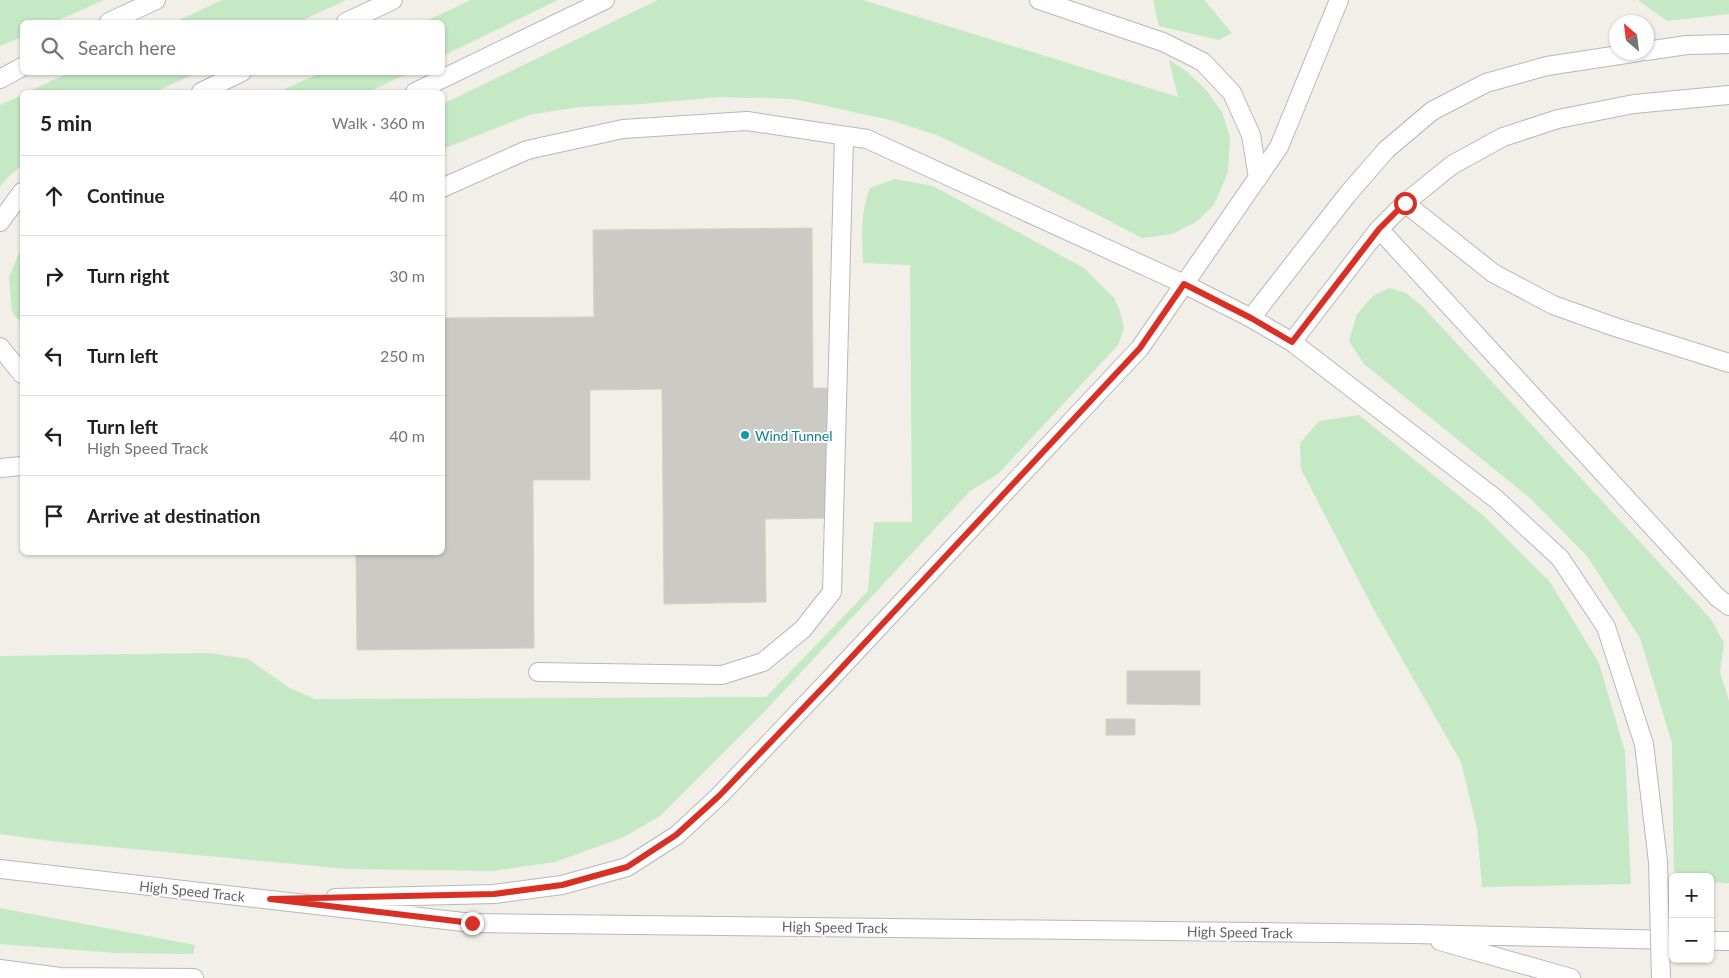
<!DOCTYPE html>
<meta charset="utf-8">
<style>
:root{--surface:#fff;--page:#f2f2f2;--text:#202124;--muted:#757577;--line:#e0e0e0}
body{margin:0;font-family:Lato,sans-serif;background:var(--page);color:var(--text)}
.controls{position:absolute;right:15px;bottom:15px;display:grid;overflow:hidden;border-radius:8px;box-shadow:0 1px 4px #0004}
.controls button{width:45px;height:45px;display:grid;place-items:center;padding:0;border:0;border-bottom:1px solid var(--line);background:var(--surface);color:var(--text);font:25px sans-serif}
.compass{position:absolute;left:1609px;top:15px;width:45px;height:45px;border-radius:50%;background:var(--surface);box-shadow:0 1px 4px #0004;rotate:332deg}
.stop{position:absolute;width:15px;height:15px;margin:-11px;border:4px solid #d93025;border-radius:50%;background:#fff}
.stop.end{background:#d93025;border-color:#fff;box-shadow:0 1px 5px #0008}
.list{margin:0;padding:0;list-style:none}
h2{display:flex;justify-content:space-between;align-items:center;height:65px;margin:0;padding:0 20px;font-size:21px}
h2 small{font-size:16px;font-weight:400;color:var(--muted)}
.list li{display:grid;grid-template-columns:32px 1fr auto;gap:15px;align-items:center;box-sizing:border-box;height:80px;padding:0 20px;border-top:1px solid var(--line)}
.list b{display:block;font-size:19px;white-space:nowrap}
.list p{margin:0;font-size:16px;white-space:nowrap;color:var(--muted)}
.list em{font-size:16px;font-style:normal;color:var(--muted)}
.icon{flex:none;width:28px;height:28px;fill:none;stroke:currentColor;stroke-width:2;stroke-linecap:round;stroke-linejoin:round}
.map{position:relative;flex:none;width:1729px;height:978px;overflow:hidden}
.search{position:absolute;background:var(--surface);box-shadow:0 1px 4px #0004;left:20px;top:20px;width:425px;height:55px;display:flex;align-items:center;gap:12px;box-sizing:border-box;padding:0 18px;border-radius:8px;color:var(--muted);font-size:19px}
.panel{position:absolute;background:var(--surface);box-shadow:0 1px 4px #0004;left:20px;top:90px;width:425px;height:465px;border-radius:8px}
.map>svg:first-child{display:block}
.green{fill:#c5e8c5}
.building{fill:#cccac5;stroke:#d6d1c6}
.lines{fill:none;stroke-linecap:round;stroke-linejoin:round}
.service-casing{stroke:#b5b8bc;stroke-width:20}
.service{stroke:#fff;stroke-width:18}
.service-bridge-casing{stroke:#b5b8bc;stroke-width:20;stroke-linecap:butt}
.service-bridge{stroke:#fff;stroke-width:18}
.route{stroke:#d93025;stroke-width:6}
.culture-dot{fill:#0f9aa8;stroke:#fff;stroke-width:2}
.labels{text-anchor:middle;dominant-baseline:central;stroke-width:4;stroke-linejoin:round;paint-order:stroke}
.culture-label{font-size:14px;fill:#0d838f;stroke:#fff;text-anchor:start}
.street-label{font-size:14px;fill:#5f6368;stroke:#fff}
</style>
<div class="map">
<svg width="1729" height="978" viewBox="0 0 1729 978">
<rect width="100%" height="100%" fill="#f1efe8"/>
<!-- green -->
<path class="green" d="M0,0H104L54,22H22V37L0,46Z
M222,0H346L299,22H175Z
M471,0H558L443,56L442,22H424Z
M658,0H863L1178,97L1169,60L1185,70L1206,90L1222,112L1230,137L1228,172L1214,205L1196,222L1172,234L1142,238L1042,186L937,135L890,120L794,99L721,97L640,104L579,107L529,115L443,149V104Z
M1153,0H1204L1232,33L1219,40L1159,26Z
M1638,0H1729V14L1667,21Z
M69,73V72L196,73L155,92H27Z
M320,73V72L409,73L368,92H278Z
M22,95V165L8,177L0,187V105Z
M895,179L933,186L1084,268L1114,298L1120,311L1124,328L1118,345L998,474L970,491L764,712L660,816L624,837L555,862L493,871L348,869L59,842L0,834V656L209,653L248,659L288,687L315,699L766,697L868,591L874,522H912L910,265L863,263C862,236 860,214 870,188Z
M22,246V324L12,312L9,277Z
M1389,288L1406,293L1423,307L1710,618L1724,643L1720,672L1729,701V883L1710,882V877H1674L1672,743L1640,638L1587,556L1530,498L1364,364L1349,341L1357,314L1373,296Z
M1359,415L1484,516L1550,582L1599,663L1625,752L1631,884L1482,887L1477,828L1461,762L1374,610L1301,469L1300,443L1319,421Z
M0,908L195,945L193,954L115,953L0,944Z"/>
<!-- building -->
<path class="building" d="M812,228L813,388H827V518L765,519L766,602L664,604L662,389L590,390V480H533L534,648L357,650L356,552H442V318L594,317L593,230Z
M1127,671H1200V705L1127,704Z
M1106,719H1135V735H1106Z"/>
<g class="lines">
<!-- service casing -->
<g class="service-casing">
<path id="service" d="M1039,0L1163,42L1203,62L1232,93L1251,135L1258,178
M109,22L156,0
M346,22L393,0
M1646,51L1687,45L1729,44
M0,79L22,67
M201,92L242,72
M415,92L605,0
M442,188L527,150L623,129L747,121L867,139L1184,284L1251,318L1292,342L1496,499L1560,558L1606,627L1644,744L1658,862
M1405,203L1493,273L1553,305L1615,327L1729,363
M0,222L22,192
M1379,229L1717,597L1729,606
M1251,318L1347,195L1386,150L1432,111L1486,83L1547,66L1639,52
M1292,342L1379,229L1405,203L1452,165L1503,137L1558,119L1634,104L1729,95
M0,347L22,374
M0,468L22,466
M538,672L722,675L763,662L803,629L832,592L844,136
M0,869L472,923L1414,934L1673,940
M335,898L494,894L562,885L627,867L677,835L719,796L831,678L1140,348L1279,147L1339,0
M1440,941L1571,978
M1710,941H1729
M0,969L60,977L194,978"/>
</g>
<!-- service -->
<use href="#service" class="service"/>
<!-- service-bridge casing -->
<g class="service-bridge-casing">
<path id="service-bridge" d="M1658,862L1661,978"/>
</g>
<!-- service-bridge -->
<use href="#service-bridge" class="service-bridge"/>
</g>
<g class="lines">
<!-- route -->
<path class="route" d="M472,923L270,899L494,894L562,885L627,867L676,835L719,796L832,678L1140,348L1184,284L1251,318L1292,342L1379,229L1405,203"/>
</g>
<!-- markers -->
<circle class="culture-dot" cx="745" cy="435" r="5"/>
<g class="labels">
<!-- culture labels -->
<g class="culture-label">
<text x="755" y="435">Wind Tunnel</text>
</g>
<!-- street labels -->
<g class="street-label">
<text transform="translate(192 891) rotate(6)">High Speed Track</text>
<text transform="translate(835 927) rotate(1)">High Speed Track</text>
<text transform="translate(1240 932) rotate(1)">High Speed Track</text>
</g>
</g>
</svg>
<div class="controls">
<button>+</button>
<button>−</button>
</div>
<svg class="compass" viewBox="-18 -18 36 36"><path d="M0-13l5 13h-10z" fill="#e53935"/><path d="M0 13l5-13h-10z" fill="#757577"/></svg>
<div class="stop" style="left:1405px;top:203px"></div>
<div class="stop end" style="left:472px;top:923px"></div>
<div class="search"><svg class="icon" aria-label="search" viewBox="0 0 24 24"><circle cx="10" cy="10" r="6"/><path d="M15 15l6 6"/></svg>Search here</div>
<section class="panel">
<h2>5 min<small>Walk · 360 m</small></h2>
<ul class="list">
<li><svg class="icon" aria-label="ahead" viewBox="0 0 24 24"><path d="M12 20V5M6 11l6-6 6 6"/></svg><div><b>Continue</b></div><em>40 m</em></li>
<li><svg class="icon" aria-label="right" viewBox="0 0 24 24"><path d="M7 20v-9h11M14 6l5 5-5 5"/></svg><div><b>Turn right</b></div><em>30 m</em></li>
<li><svg class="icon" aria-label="left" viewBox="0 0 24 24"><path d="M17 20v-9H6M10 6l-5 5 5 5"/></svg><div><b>Turn left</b></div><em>250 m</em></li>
<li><svg class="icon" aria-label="left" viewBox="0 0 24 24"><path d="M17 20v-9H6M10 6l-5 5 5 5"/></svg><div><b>Turn left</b><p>High Speed Track</p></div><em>40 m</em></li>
<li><svg class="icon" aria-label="arrive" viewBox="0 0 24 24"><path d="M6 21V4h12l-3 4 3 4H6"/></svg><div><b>Arrive at destination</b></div></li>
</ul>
</section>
</div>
